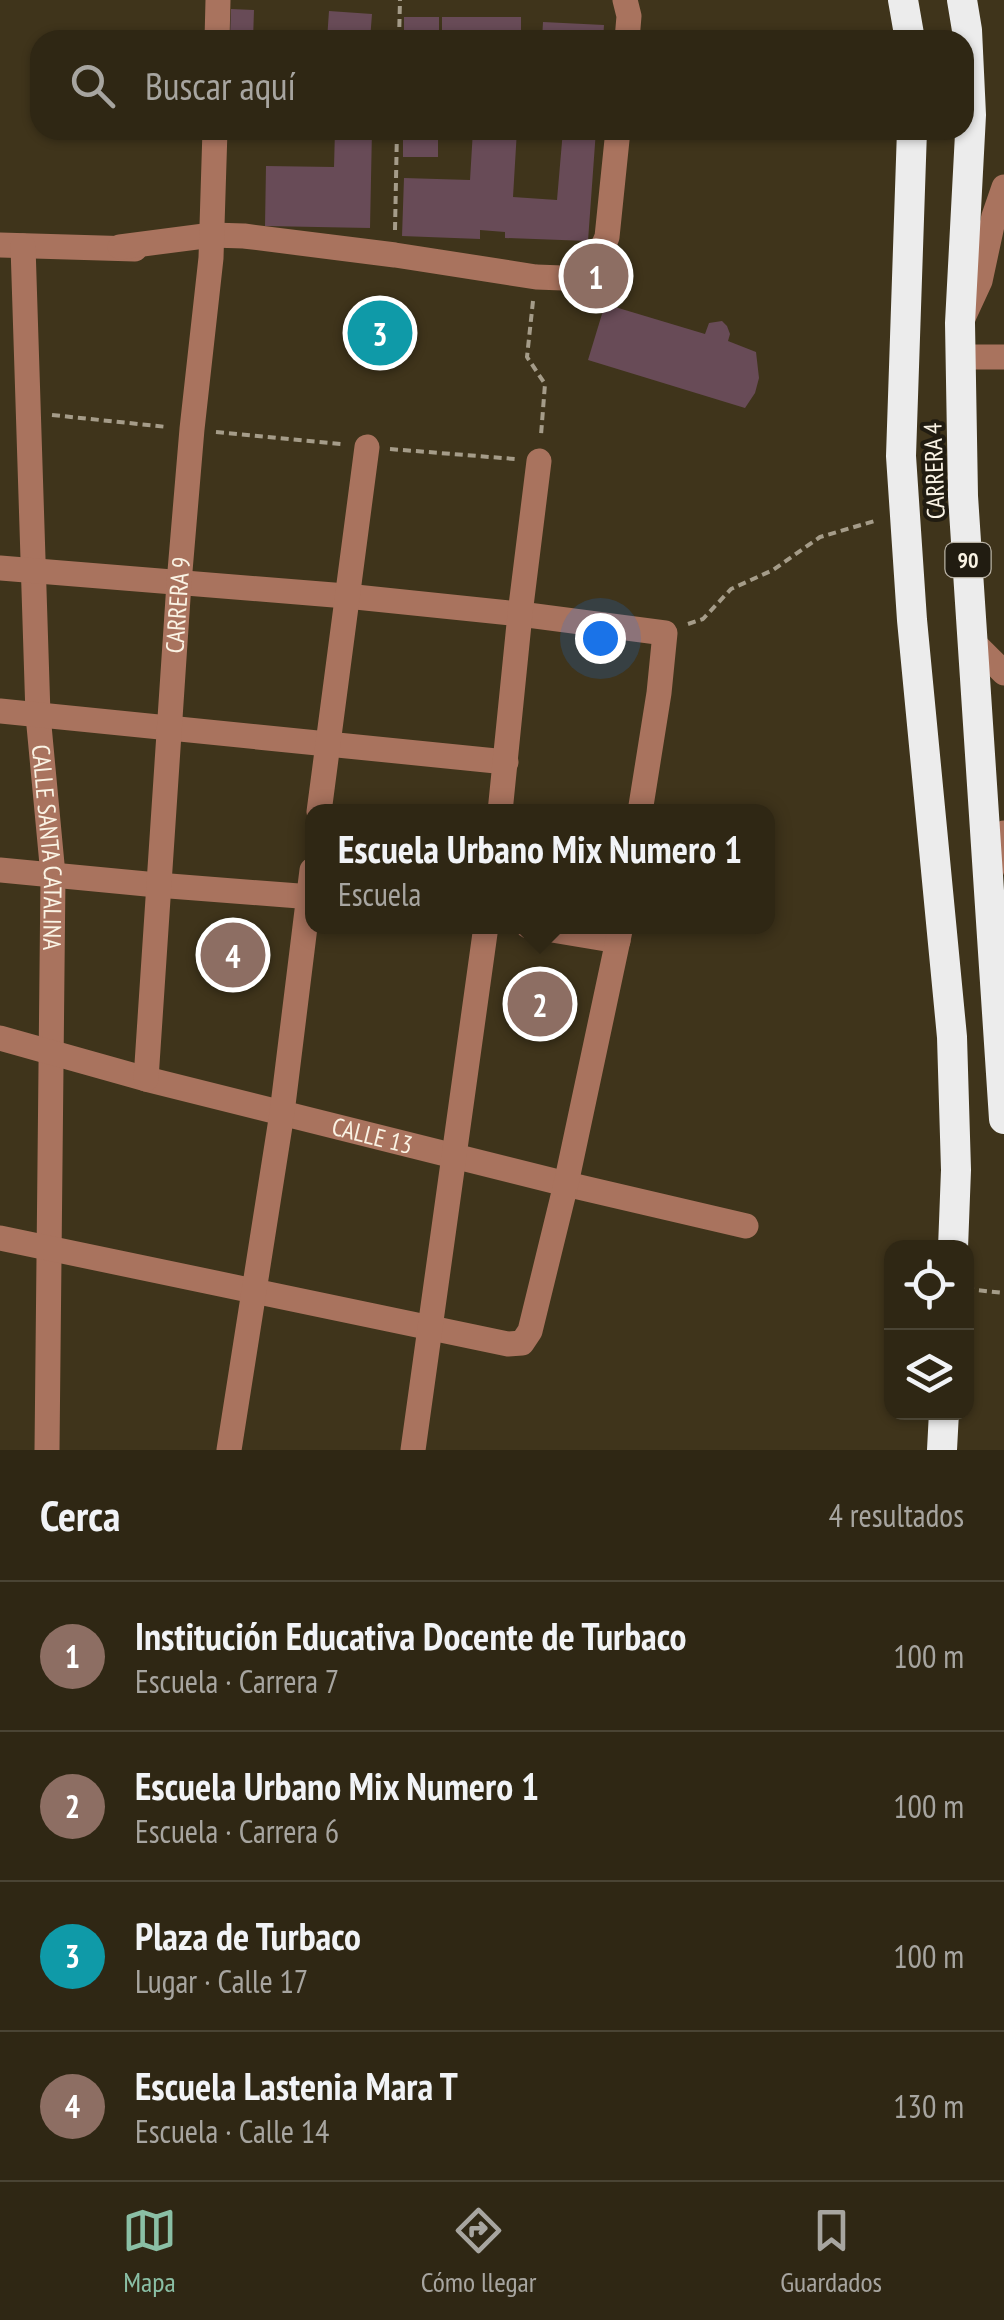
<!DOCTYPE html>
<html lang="es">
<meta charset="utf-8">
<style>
:root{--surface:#2f2714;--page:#3b3322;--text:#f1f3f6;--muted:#a7a5a0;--line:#4a4434;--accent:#8abfa5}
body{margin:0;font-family:"PT Sans Narrow",sans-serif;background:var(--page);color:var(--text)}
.controls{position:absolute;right:30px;bottom:30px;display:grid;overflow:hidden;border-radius:20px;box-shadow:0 2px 8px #0004}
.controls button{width:90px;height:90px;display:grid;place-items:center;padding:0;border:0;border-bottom:2px solid var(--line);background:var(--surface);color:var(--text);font:50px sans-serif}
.you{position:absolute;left:600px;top:638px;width:35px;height:35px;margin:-25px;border:8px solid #fff;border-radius:50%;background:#1a73e8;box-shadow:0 0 0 15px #1a73e833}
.badge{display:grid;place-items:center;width:65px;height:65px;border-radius:50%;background:var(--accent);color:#fff;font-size:32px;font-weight:700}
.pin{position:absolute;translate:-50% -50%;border:5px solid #fff;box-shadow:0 2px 10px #0006}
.popup{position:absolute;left:305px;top:804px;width:470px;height:130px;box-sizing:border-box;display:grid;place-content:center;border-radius:20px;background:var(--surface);filter:drop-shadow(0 2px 8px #0005);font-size:32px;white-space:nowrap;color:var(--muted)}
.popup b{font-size:38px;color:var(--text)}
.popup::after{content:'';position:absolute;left:50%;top:100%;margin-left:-20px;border:20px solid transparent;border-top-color:var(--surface)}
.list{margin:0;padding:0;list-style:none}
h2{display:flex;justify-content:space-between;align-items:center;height:130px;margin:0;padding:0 40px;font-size:42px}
h2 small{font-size:32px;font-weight:400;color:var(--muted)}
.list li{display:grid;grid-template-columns:65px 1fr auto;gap:30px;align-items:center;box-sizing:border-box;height:150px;padding:0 40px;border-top:2px solid var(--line)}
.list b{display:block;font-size:38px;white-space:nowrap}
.list p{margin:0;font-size:32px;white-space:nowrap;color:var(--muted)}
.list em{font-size:32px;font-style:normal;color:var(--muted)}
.icon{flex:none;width:55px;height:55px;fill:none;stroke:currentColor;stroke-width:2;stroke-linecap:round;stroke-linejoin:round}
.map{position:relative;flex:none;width:1004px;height:1450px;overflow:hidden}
.search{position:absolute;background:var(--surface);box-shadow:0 2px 8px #0004;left:30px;right:30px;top:30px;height:110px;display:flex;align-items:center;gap:25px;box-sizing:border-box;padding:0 35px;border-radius:30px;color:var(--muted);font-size:38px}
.sheet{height:730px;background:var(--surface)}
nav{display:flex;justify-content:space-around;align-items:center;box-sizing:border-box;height:140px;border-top:2px solid var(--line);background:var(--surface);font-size:28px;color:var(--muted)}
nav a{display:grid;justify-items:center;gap:5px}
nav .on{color:var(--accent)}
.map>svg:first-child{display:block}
.building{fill:#684b57}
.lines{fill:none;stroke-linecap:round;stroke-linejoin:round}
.path{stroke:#a59c89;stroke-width:4;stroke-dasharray:8 5;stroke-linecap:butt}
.minor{stroke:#a9735e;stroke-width:25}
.highway{stroke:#ececec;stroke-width:30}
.labels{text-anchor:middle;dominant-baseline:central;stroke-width:8;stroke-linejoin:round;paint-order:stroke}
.shield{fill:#211c11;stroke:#b9b2a5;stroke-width:2.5}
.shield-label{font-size:22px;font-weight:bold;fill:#faf3e4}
.street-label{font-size:25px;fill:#faf3e4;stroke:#211c11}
</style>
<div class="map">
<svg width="1004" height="1450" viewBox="0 0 1004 1450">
<rect width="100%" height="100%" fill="#3f341b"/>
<!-- building -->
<path class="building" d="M231,9L254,10L253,40H230Z
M329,11L372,14L370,40H327Z
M404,17H439V40H404Z
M442,17H521V40H442Z
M543,22L604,25L603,40H542Z
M335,130H372L370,228L265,226L266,166L334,167Z
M403,130H438V157H403Z
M473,130H517L513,197L557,200L563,130H596L588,241L505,238V232L480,230V239L402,236L404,178L470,180Z
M605,304L705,334L709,323L722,321L727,326L730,334L728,341L756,352L759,378L755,393L745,408L588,360Z"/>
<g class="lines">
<!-- path -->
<path class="path" d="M399,40L400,0
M395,230L397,130
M533,301L527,357L545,384L541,435
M52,415L167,427
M216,432L341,444
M390,449L515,459
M688,624L703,619L731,589L773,570L820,537L878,520
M966,1289L1004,1293"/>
<!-- minor -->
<g class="minor">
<path d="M625,0L629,16L627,40"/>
<path d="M217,40L218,0"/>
<path d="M0,245L135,249"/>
<path id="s1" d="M23,246L38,715L53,875L47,1450"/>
<path d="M120,247L212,235L244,236L395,255L536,277L563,278L582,273L598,258L607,237L618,130"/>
<path d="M962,320L980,281L994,216L1004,187"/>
<path d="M962,357H1004"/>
<path d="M0,568L346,596L520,614L665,633L659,693L640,812"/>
<path d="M973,642L1004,673"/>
<path d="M0,711L506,762"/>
<path d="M319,812L367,447"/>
<path d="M500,812L520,614L539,461"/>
<path d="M0,870L157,885L312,897"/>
<path d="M991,872L1004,833"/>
<path d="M528,926L618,941"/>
<path id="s2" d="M0,1038L146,1079L566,1184L746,1226"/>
<path id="s3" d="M146,1079L179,583L192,429L211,258L215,130"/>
<path d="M0,1238L508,1344L522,1343L530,1331L566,1184L621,926"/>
<path d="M229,1450L282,1113L312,870"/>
<path d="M413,1450L486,926"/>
</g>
<!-- highway -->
<path class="highway" d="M903,0L910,40
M962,0L967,30L971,115L960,323L963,496L1004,1119
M912,130L901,456L912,620L952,1037L956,1170L953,1248
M942,1450L944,1412"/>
</g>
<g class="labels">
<!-- shield labels -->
<rect class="shield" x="945.5" y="543" width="45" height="34" rx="8"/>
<g class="shield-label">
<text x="968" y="560">90</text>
</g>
<!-- street labels -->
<g class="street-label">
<text transform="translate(934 471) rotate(-92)">CARRERA 4</text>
<text stroke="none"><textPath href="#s3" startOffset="475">CARRERA 9</textPath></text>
<text stroke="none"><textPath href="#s1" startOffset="602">CALLE SANTA CATALINA</textPath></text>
<text stroke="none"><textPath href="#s2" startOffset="385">CALLE 13</textPath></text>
</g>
</g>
</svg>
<div class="controls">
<button><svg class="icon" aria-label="locate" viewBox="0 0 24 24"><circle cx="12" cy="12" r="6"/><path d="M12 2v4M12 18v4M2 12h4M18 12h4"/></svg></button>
<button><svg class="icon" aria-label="layers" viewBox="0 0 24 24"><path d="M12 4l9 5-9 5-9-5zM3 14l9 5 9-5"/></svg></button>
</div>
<div class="you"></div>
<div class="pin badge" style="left:596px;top:276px;background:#8d6e63">1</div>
<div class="pin badge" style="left:540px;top:1004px;background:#8d6e63">2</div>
<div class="popup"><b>Escuela Urbano Mix Numero 1</b>Escuela</div>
<div class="pin badge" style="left:380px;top:333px;background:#0f9aa8">3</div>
<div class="pin badge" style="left:233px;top:955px;background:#8d6e63">4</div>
<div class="search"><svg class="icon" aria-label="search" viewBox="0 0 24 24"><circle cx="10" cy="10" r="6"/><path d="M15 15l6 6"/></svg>Buscar aquí</div>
</div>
<section class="sheet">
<h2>Cerca<small>4 resultados</small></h2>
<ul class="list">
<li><span class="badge" style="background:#8d6e63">1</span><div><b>Institución Educativa Docente de Turbaco</b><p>Escuela · Carrera 7</p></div><em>100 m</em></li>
<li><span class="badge" style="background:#8d6e63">2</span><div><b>Escuela Urbano Mix Numero 1</b><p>Escuela · Carrera 6</p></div><em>100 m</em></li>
<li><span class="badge" style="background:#0f9aa8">3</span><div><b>Plaza de Turbaco</b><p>Lugar · Calle 17</p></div><em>100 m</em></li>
<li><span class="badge" style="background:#8d6e63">4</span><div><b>Escuela Lastenia Mara T</b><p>Escuela · Calle 14</p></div><em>130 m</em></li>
</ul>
</section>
<nav>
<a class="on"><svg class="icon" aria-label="map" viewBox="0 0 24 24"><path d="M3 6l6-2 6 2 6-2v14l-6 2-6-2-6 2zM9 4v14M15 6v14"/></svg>Mapa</a>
<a><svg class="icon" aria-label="directions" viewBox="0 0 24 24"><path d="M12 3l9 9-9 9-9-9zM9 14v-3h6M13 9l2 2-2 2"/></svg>Cómo llegar</a>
<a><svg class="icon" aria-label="saved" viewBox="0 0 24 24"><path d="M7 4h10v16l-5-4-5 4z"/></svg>Guardados</a>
</nav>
